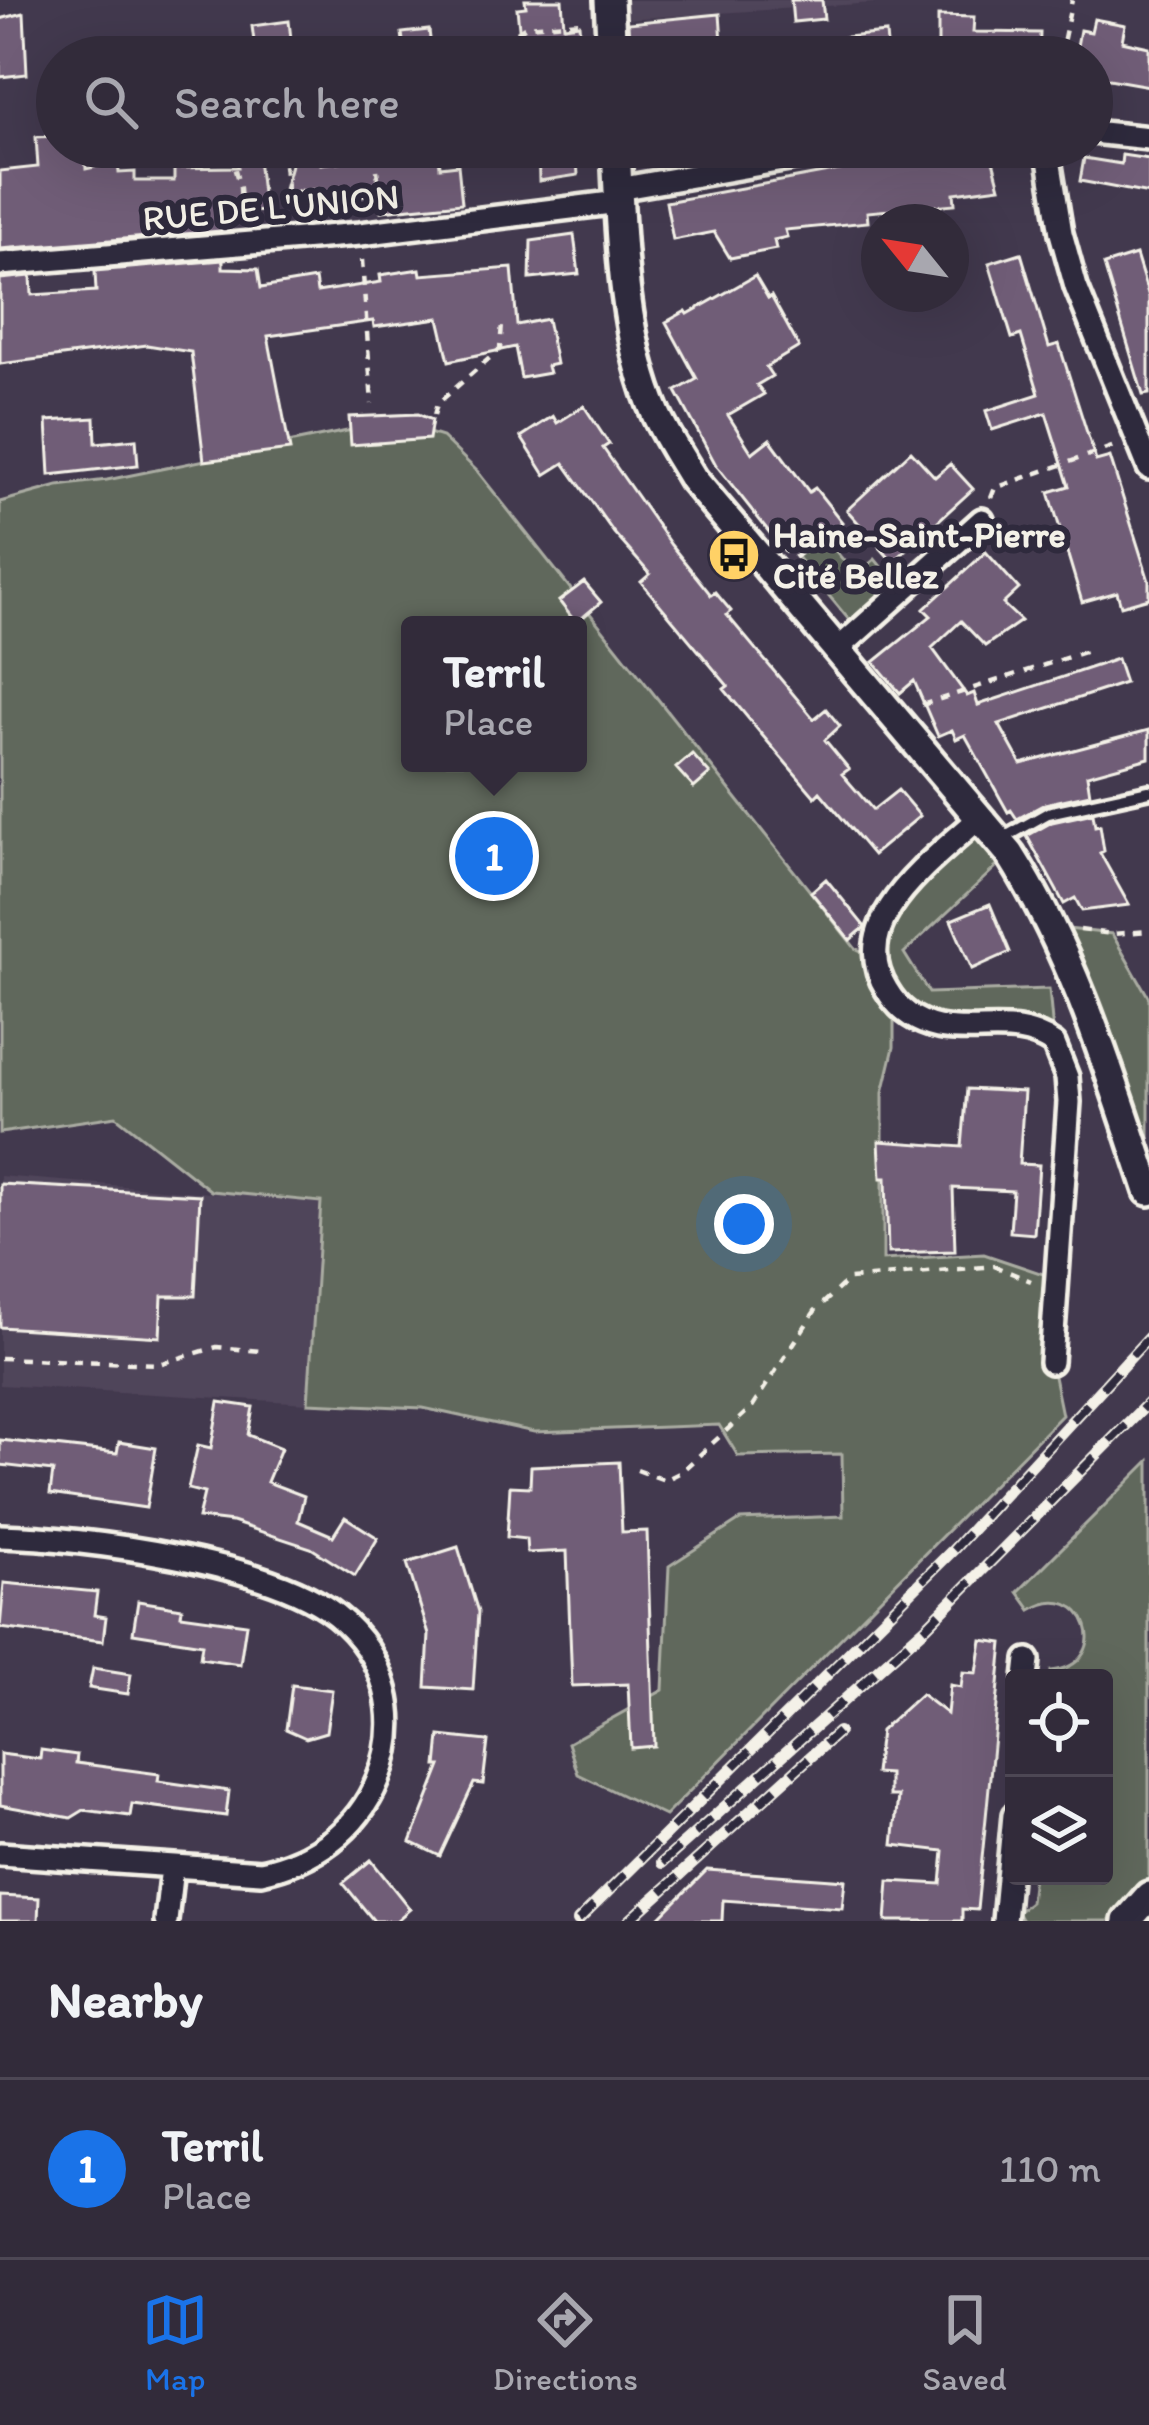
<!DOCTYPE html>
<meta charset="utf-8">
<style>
:root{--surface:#322b3a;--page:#3a3342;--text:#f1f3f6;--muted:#a8a7af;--line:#4d4754;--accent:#1a73e8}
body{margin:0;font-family:Itim,sans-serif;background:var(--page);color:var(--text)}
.controls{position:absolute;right:36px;bottom:36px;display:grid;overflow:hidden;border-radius:12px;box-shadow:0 12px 48px #0002}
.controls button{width:108px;height:108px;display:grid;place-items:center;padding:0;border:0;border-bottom:3px solid var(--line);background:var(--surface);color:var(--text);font:60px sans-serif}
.compass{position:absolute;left:861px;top:204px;width:108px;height:108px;border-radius:50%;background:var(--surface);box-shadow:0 12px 48px #0002;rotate:300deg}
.you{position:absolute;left:744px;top:1224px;width:42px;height:42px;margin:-30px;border:9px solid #fff;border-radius:50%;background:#1a73e8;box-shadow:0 0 0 18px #1a73e833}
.badge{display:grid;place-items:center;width:78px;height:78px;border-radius:50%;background:var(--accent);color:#fff;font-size:39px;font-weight:700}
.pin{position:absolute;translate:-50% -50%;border:6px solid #fff;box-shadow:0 3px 12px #0006}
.popup{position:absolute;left:401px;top:616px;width:186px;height:156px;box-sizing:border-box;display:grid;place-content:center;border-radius:12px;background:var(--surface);filter:drop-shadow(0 3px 9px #0005);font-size:39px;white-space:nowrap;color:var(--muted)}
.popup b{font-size:45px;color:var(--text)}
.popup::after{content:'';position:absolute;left:50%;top:100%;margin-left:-24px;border:24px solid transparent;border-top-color:var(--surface)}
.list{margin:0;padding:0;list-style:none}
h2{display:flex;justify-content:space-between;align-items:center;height:156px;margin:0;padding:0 48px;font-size:51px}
h2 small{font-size:39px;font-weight:400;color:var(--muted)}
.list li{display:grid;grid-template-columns:78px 1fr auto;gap:36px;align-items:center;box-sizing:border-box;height:180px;padding:0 48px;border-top:3px solid var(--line)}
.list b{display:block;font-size:45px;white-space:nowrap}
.list p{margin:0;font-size:39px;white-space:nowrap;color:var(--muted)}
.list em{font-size:39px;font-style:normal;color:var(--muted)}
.icon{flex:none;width:66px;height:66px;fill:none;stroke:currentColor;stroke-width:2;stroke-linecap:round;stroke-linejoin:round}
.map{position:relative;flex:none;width:1149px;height:1921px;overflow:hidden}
.search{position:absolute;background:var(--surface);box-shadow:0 12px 48px #0002;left:36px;right:36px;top:36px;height:132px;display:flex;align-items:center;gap:30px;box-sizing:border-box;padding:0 42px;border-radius:66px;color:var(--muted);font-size:45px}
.sheet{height:336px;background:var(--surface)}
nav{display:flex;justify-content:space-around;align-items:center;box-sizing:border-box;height:168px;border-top:3px solid var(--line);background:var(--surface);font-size:33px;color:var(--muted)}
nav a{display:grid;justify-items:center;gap:6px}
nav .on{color:var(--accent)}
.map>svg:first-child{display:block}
.built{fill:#50445a}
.green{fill:#60685b;stroke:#aaaca2;stroke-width:3;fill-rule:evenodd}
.building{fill:#705d77;stroke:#f4f1e8;stroke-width:3}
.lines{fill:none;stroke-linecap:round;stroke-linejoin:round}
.service-casing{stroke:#f4f1e8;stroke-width:20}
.minor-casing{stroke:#f4f1e8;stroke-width:30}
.tertiary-casing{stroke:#f4f1e8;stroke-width:36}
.path{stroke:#f4f1e8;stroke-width:4.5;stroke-dasharray:9 9;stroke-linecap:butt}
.service{stroke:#2f2a3d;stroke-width:10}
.minor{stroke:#2f2a3d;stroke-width:21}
.tertiary{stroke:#2f2a3d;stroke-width:27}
.rail-casing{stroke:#f4f1e8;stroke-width:12}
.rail{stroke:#2f2a3d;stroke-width:8;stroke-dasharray:22;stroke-linecap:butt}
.labels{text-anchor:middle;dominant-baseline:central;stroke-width:12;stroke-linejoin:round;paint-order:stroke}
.street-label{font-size:36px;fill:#f4f1e8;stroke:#2f2a3d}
.poi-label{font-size:36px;font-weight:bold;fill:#f4f1e8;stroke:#2f2a3d;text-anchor:start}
</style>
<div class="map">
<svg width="1149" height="1921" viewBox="0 0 1149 1921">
<rect width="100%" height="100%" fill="#42394e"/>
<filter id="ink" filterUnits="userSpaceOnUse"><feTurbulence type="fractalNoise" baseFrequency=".00833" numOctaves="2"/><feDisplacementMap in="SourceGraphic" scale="24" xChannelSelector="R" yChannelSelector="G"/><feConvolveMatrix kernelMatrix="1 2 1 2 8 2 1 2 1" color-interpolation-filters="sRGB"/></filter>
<g filter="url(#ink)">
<!-- built -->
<path class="built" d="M609,0H922L610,20Z
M0,1176L321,1202L308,1403L0,1385Z"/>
<!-- green -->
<path class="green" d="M400,424L442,437L478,472L855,948L874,957L881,923L979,818L1010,854L904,953L929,993L1049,989L1054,1044L959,1029L894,1003V1047L883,1093V1260L984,1254L1055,1278L1051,1362L1062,1415L665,1816L578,1774L568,1743L663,1690L669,1566L740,1520L843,1516L842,1454L738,1456L719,1425L534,1432L423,1408L308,1403L321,1202L211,1191L116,1116L0,1133V502L58,486L107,480L352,430ZM410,625H578V763H410Z
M822,535L856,575L875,559L894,582L850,621L796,556Z
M1050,927L1112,934L1149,998V1152Z
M1149,1461V1921H1022L1017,1912L1030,1902L1033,1876H1104V1678H1051V1671C1116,1665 1086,1576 1031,1610L1018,1592Z"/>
<!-- building -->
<path class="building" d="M525,0H562L564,26L579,24L582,57H522L517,8L526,7Z
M791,0H822L824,19L793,22Z
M24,13L27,74L0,77V19Z
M720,14L723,57H630L628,23Z
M938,16L974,17L973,32L1040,33L1039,57H938Z
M1094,19L1125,25L1122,41L1149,47V86L1092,76V57H1075L1080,30L1091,32Z
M289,21L293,57H256L252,26Z
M429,30L432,57H405L402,33Z
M886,33L888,57H799L798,42Z
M57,136V147L85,149L86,169L118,162L119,173L135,172V181H174V168L238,167L236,151L257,150L264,211L219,215L221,231L0,249V171L38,167L36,137Z
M538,147H576L578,175L539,181Z
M320,152L321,164L413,153L414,159L439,156L440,167L458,165L462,203L381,211L379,194L321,200L320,189L283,193L294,154Z
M1122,155L1149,159V194L1080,181L1084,158L1121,164Z
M981,156L992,157L1000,187L954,193L955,204L867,212L868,222L785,230L787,237L774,240L776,249L730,258L714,232L673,240L666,202L861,166Z
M574,235L579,274L530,279L531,241Z
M1021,253L1049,347L1059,344L1096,461L1110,457L1149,581V598L1121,606L1117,592L1082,602L1049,492L1069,486L1046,413L992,430L986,411L1039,394L1021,335L1012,338L989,263Z
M1136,255L1149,297V394L1143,395L1104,265Z
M223,260V268L258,269L261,288L315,279L317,292L381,282L380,275L420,269L421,275L512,268L517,325L547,319L556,364L547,366L549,373L521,378L515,347L449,361L439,318L374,327L373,321L268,336L290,450L204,461L191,352L147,345L0,364V279L31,276L32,295L96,291L95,271Z
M755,276L768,298L771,296L799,347L766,367L772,376L757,385L764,394L728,415L752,453L770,439L809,492L815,488L842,522L823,539L814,528L785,552L716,465L676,391L697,379L666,322L686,311L688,314Z
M584,406L609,444L603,448L671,545L711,595L715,592L731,611L727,615L814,719L826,709L840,726L825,740L849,769L842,774L873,810L898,790L920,816L873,855L820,792L815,797L762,735L724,689L728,686L641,582L650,574L614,533L564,463L545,475L521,437L553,416L557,423Z
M418,414L432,420L429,439L351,445L349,417Z
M95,418L96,443L136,439L138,465L50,475L47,421Z
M911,451L935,477L950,464L973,489L893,562L847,510Z
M986,552L1019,589L1003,604L1021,621L985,646L961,621L932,648L967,696L974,693L978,705L1117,659L1125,683L999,724L1021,764L1149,730V758L1087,775L1090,794L1045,804L1017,819L1011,810L1008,812L965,735L956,739L952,730L938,736L914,681L900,693L874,662L931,616L924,609Z
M584,582L601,602L576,623L559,601Z
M692,754L710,774L694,788L676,768Z
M1093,813L1095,826L1100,825L1104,851L1100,853L1129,905L1082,911L1075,898L1064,904L1027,836L1052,822Z
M826,879L865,927L850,940L811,892Z
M990,904L1010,952L972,969L951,920Z
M967,1089L1024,1092L1019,1164L1039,1165L1034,1234L1010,1232L1013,1191L953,1188L955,1251L888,1253L886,1178H881L879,1141L962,1147Z
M0,1184L200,1195L195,1296H162L160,1337L0,1327Z
M219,1402L253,1407L248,1435L281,1448L267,1482L304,1496L298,1521L333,1536L345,1517L378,1538L355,1576L311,1548L232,1522L198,1518L204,1493L188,1489L198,1445L211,1448Z
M0,1440L117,1453L119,1442L156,1448L146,1508L50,1494L53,1471L0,1465Z
M619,1462L622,1532L647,1531L654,1746L631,1748L628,1684L572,1686L567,1551L527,1553L526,1539L507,1537L510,1486L530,1487L531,1466Z
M458,1547L478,1612L473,1690L426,1687L429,1635L407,1563Z
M4,1583L97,1592L94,1615L106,1617L103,1641L0,1628Z
M138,1601L182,1608L181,1615L246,1624L240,1664L200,1658L202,1644L133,1633Z
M982,1640L1003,1643L977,1910L962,1909V1921H886L889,1881L941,1884L944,1851L893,1845L898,1796H889V1774L875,1773L880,1731L921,1694L947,1714L950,1685L961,1687L963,1672L977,1673Z
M93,1668L131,1674L128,1694L89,1688Z
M292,1685L332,1690L326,1732L306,1738L286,1729Z
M440,1736L488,1741L483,1784L474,1783L440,1856L411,1842L441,1766H437Z
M41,1750L77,1755L76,1763L159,1774L158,1781L229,1791L226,1816L132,1804L130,1816L84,1810L71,1818L0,1805V1754L40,1759Z
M371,1860L410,1909L396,1921H374L343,1883Z
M707,1870L845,1880L842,1908L723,1900L722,1921H656Z
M0,1896L39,1898L38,1921H0Z"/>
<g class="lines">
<!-- service casing -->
<g class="service-casing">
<path id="service" d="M1002,839L1048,813L1149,791"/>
</g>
<!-- minor casing -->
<g class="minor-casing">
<path id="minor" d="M1092,132L1149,138
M1047,147L1061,233L1076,287L1149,468
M618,189L817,154L887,147
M0,264L360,234L619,202
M837,650L982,520
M979,818C936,859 843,920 887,990C898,1009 915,1022 938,1027C979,1035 1017,1018 1054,1044L1067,1077L1069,1102L1051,1362
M0,1536C85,1538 269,1562 336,1615C387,1656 403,1720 378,1780C357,1831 313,1861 261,1872L0,1854
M1026,1678L1028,1660
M166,1921L172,1867
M1004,1921L1014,1815"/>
</g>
<!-- tertiary casing -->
<g class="tertiary-casing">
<path id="tertiary" d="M609,0L612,57
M616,147C620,230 622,338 656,414C666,436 680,457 693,479L1010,854C1075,956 1111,1077 1149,1191
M1127,1921L1149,1896"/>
</g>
<!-- path -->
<path class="path" d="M449,49L499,44L526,26L582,22
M1060,57L1072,0
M282,147L290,219
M230,152L240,188L242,223
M375,152L381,206
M362,260L372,404
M434,415L437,404L500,349L502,324
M991,498L995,488L1115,446
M794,558L822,535
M922,705L1087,651
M1080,930L1112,934L1149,931
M0,1358L159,1364L217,1347L260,1351
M637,1470L665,1480L681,1472L752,1407L815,1311L849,1279L994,1266L1031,1281"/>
<!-- service -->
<use href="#service" class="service"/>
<!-- minor -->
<use href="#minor" class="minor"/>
<!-- tertiary -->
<use href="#tertiary" class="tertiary"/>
<!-- rail casing -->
<g class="rail-casing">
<path id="rail" d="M662,1863L927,1626L1149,1402
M578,1921L954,1549L1149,1337
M629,1921L838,1732"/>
</g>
<!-- rail -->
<use href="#rail" class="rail"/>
</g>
</g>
<!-- icons -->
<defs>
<g id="bus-disc" transform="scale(2.7)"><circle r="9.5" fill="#ffd166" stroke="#2f2a3d"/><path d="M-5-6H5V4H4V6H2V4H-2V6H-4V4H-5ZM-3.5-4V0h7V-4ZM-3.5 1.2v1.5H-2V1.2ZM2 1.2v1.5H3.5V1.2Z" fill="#111"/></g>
</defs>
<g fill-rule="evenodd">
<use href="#bus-disc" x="734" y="555"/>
</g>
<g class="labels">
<!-- street labels -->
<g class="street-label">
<text transform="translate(271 207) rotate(-5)">RUE DE L'UNION</text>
</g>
<!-- poi labels -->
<g class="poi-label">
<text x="773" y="534">Haine-Saint-Pierre<tspan x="773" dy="41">Cité Bellez</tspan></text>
</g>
</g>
</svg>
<div class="controls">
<button><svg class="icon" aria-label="locate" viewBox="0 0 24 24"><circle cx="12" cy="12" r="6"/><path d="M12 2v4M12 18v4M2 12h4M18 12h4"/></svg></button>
<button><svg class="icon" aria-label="layers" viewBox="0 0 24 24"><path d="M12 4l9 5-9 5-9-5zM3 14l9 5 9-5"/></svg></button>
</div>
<svg class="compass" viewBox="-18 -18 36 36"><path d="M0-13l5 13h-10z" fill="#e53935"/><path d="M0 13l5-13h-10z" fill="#a8a7af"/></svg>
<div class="you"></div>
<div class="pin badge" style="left:494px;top:856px">1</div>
<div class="popup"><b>Terril</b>Place</div>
<div class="search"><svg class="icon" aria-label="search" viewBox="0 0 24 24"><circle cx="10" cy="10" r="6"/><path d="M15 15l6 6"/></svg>Search here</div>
</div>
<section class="sheet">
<h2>Nearby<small></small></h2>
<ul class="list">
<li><span class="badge">1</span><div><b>Terril</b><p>Place</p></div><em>110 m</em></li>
</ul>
</section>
<nav>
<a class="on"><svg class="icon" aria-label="map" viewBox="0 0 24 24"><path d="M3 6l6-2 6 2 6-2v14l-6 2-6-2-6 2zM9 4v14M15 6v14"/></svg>Map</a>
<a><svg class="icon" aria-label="directions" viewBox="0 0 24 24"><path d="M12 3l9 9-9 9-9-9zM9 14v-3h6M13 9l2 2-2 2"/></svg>Directions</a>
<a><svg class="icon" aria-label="saved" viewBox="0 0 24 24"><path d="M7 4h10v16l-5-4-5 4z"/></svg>Saved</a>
</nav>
